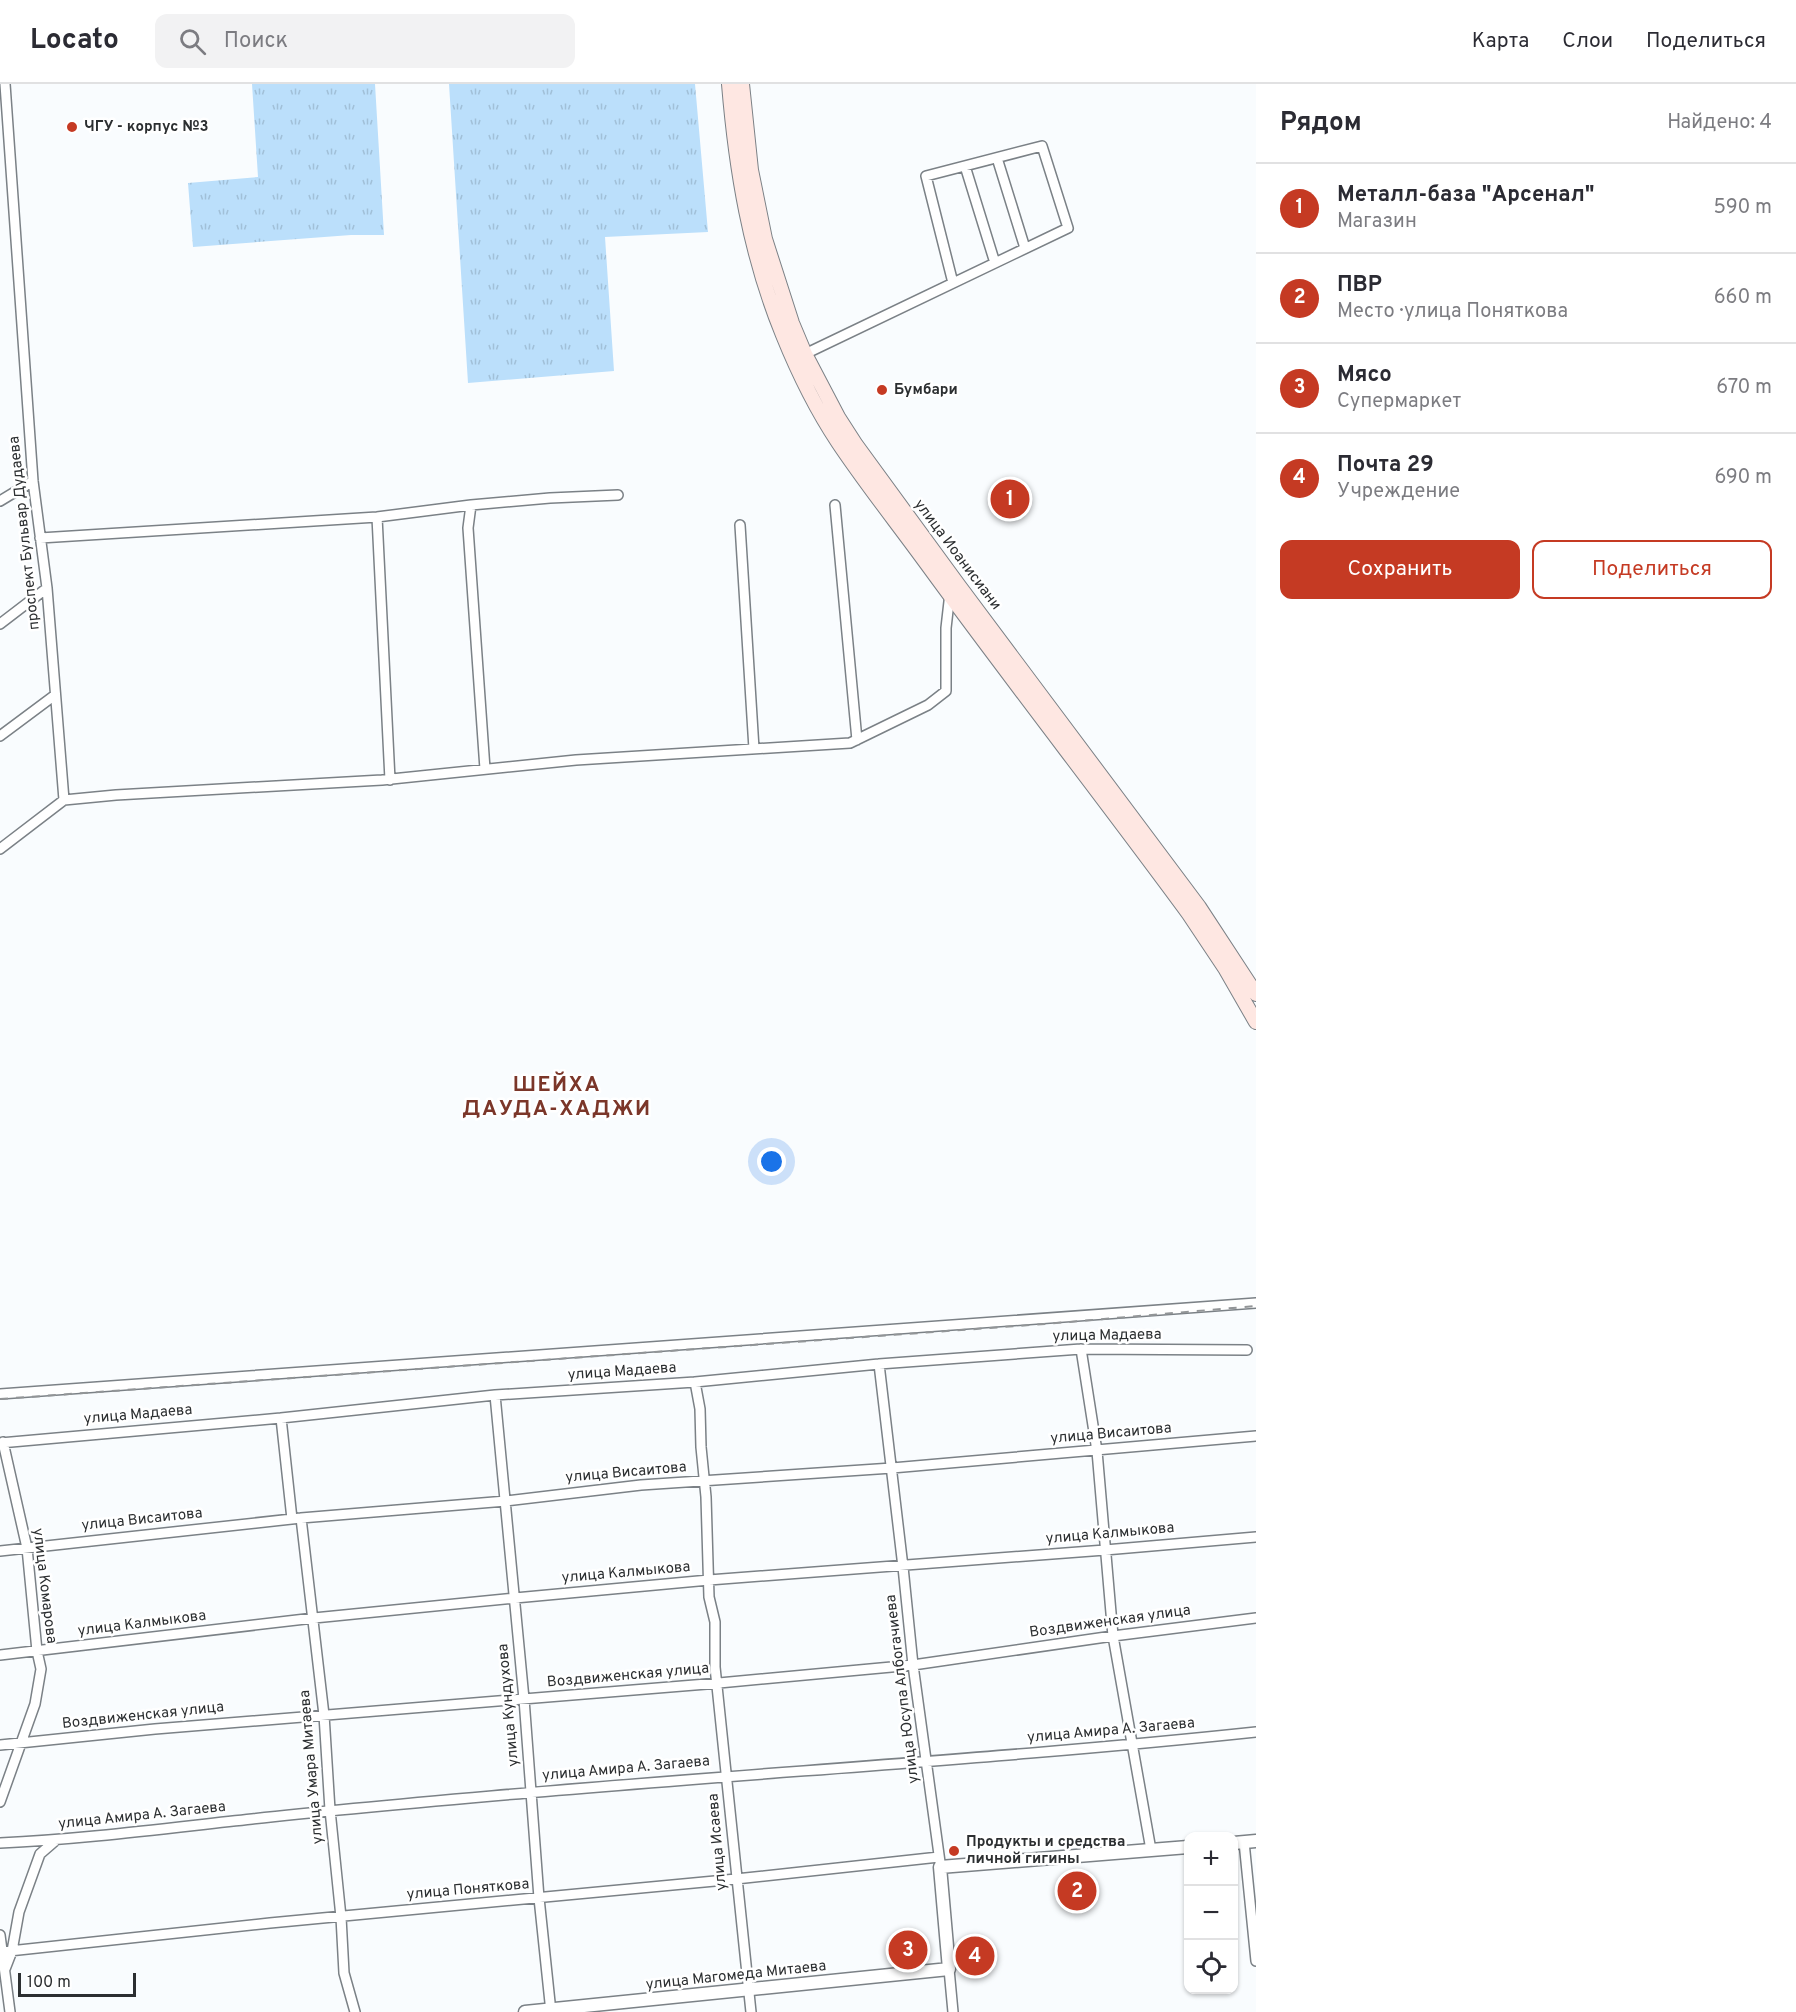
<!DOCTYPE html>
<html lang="ru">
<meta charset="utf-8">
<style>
:root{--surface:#fff;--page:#f2f2f3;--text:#2b2b33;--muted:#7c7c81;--line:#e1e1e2;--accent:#c53a23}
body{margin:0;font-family:Overpass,sans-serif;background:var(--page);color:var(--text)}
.controls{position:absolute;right:18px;bottom:18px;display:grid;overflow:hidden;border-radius:12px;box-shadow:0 2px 4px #0004}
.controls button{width:54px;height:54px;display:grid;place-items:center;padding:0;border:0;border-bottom:2px solid var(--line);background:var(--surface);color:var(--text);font:30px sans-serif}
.scale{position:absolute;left:18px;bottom:15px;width:118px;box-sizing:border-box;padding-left:6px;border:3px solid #2c2f31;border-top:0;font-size:16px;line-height:21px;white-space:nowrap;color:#2c2f31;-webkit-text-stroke:4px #fff;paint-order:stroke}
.you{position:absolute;left:772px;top:1078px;width:21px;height:21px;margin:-15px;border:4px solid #fff;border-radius:50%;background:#1a73e8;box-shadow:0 0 0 9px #1a73e833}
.badge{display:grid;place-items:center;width:39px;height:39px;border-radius:50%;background:var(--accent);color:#fff;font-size:20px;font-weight:700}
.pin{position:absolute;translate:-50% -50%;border:3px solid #fff;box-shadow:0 2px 6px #0006}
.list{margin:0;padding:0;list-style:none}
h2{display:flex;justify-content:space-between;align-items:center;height:78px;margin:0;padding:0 24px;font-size:26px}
h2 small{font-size:20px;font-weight:400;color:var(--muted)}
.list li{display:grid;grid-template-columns:39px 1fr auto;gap:18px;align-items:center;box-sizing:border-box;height:90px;padding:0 24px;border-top:2px solid var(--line)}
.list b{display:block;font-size:22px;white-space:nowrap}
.list p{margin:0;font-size:20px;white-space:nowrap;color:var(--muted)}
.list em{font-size:20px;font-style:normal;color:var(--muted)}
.actions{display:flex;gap:12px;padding:18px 24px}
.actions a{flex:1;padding:14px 0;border:2px solid var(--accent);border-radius:12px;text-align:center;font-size:21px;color:var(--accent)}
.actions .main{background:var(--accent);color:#fff}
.icon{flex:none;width:33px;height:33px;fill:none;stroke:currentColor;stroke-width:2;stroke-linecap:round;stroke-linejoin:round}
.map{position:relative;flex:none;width:1256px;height:1928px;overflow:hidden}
header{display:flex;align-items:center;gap:36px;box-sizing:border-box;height:84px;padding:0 30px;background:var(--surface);border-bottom:2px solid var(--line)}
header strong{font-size:28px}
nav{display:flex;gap:33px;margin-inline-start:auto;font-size:21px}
.search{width:420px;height:54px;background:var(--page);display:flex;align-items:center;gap:15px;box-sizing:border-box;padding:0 21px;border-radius:12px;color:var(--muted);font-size:22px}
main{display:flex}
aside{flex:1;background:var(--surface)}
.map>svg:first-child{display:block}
.grass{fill:url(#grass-tufts)}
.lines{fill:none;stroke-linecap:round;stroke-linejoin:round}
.minor-casing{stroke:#7b8186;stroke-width:12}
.tertiary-casing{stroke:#7b8186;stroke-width:15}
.secondary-casing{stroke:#7b8186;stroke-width:16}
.minor{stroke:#fff;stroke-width:9}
.tertiary{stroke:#fff;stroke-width:12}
.secondary{stroke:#fee7e2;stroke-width:14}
.rail{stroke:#929597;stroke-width:2;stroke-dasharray:8 8;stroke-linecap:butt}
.poi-dot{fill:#c53a23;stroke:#fff;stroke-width:2}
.labels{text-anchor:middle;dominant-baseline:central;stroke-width:5;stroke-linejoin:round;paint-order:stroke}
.poi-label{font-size:15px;font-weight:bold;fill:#2c2f31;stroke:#fff;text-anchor:start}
.street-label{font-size:15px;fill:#2c2f31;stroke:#fff}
.district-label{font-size:21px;font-weight:bold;letter-spacing:1.5px;fill:#7b3629;stroke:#fff}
</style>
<header>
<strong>Locato</strong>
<div class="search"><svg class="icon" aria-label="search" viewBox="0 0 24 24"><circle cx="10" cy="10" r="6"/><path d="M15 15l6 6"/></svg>Поиск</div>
<nav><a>Карта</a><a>Слои</a><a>Поделиться</a></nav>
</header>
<main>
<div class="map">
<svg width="1256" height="1928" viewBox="0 0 1256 1928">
<defs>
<pattern id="grass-tufts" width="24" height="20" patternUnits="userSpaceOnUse" patternTransform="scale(1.5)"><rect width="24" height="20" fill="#bbdffb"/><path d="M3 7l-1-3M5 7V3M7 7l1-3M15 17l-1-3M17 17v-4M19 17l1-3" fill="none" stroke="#a1c0d8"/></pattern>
</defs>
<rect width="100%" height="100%" fill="#f9fcfe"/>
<!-- grass -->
<path class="grass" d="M252,0H375L384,151H351L193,163L188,99L258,93Z
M449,0H695L708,148L605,153L614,287L468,299Z"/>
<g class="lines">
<!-- minor casing -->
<g class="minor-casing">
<path id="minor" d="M5,0L33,397L47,504L64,716
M997,74L1025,164
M965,82L995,179
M805,270L1068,144L1042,62L926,92L953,199
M0,417L33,397
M471,421L468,444L485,685
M835,421L857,656
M377,433L390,696
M740,441L754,665
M40,454L377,433L471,421L550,414L618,411
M0,540L47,504
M0,652L55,611
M64,716L116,711L382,696L576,676L850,659L928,621L946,607V544L950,509
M0,765L64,716
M1081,1265L1097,1367L1113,1552L1151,1766
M879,1280L903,1483L913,1581L940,1778
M695,1298L700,1325L701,1363L706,1413L709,1513L715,1538V1583L751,1928
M0,1310L1256,1219
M495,1311L524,1615L539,1814L551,1928
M281,1334L292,1435
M0,1359L281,1334L495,1311L695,1298L879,1280L1081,1265L1247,1266
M301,1434L324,1631L330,1726L341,1833L344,1889L355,1928
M0,1467L301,1434L506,1417L641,1401L892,1384L1256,1352
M0,1571L314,1534L515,1514L709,1496L1105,1466L1256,1453
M0,1661L155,1645L719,1599L913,1581L1113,1552L1256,1534
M0,1718L35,1620L41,1585L37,1567L27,1464L3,1358
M1244,1758L1256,1877
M0,1759C84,1755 168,1744 252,1735C332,1726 412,1719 492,1712C747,1689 1002,1675 1256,1648
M0,1851L10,1928
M0,1868L270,1839L736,1795L939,1773
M5,1885L12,1867L19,1828L40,1770L55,1757
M949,1885L953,1928"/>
</g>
<!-- tertiary casing -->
<g class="tertiary-casing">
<path id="tertiary" d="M1234,1759L1256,1757
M525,1928L949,1885L940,1783L1188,1763"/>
</g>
<!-- secondary casing -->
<g class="secondary-casing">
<path id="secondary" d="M729,0C736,85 750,171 783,251C798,288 816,325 838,358C866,400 898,440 927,480C1013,598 1103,713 1189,830L1225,884L1256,938
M742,0L751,86L765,155L792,239L805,270L838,333L856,361L959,502L1199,823L1256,910"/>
</g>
<!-- minor -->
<use href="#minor" class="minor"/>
<!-- tertiary -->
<use href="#tertiary" class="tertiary"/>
<!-- secondary -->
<use href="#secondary" class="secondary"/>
<!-- rail -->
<path class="rail" d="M0,1315L1045,1240L1256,1222"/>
</g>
<!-- markers -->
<g class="poi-dot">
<circle cx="72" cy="43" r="6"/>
<circle cx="882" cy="306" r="6"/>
<circle cx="954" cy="1767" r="6"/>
</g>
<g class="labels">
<!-- poi labels -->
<g class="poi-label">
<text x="84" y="43">ЧГУ - корпус №3</text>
<text x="894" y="306">Бумбари</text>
<text x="966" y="1758">Продукты и средства<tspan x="966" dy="17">личной гигины</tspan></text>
</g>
<!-- street labels -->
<g class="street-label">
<text transform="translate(25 449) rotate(-96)">проспект Бульвар Дудаева</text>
<text transform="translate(957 471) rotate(53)">улица Иоанисиани</text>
<text transform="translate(1107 1252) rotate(-1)">улица Мадаева</text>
<text transform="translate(622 1288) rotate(-4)">улица Мадаева</text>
<text transform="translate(138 1331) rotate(-5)">улица Мадаева</text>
<text transform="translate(1111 1350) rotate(-5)">улица Висаитова</text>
<text transform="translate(626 1389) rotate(-5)">улица Висаитова</text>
<text transform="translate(142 1436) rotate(-6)">улица Висаитова</text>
<text transform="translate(1110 1450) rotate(-5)">улица Калмыкова</text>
<text transform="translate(626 1489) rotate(-5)">улица Калмыкова</text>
<text transform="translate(44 1502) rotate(83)">улица Комарова</text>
<text transform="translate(1110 1538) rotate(-8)">Воздвиженская улица</text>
<text transform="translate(142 1540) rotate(-7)">улица Калмыкова</text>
<text transform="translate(628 1592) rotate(-5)">Воздвиженская улица</text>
<text transform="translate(903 1605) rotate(-97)">улица Юсупа Албогачиева</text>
<text transform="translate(509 1621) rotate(-95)">улица Кундухова</text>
<text transform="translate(143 1632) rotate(-6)">Воздвиженская улица</text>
<text transform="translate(1111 1647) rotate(-5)">улица Амира А. Загаева</text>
<text transform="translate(312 1683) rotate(-95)">улица Умара Митаева</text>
<text transform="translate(626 1685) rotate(-5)">улица Амира А. Загаева</text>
<text transform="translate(142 1732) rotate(-6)">улица Амира А. Загаева</text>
<text transform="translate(718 1758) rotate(-95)">улица Исаева</text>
<text transform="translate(468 1806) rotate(-5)">улица Поняткова</text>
<text transform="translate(736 1892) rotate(-6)">улица Магомеда Митаева</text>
</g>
<!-- district labels -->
<g class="district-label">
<text x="557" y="1001">ШЕЙХА<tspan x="557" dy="24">ДАУДА-ХАДЖИ</tspan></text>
</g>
</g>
</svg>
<div class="controls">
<button>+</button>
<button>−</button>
<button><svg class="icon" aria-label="locate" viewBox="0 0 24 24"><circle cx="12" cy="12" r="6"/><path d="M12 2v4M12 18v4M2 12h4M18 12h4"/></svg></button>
</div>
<div class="scale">100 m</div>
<div class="you"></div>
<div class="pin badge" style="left:1010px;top:415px">1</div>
<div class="pin badge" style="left:1077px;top:1807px">2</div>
<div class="pin badge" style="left:908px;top:1866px">3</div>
<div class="pin badge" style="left:975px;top:1872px">4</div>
</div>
<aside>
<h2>Рядом<small>Найдено: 4</small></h2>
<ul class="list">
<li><span class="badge">1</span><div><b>Металл-база &quot;Арсенал&quot;</b><p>Магазин</p></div><em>590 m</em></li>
<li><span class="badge">2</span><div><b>ПВР</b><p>Место · улица Поняткова</p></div><em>660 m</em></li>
<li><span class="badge">3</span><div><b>Мясо</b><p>Супермаркет</p></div><em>670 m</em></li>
<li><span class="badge">4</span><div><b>Почта 29</b><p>Учреждение</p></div><em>690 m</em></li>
</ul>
<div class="actions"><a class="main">Сохранить</a><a>Поделиться</a></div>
</aside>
</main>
